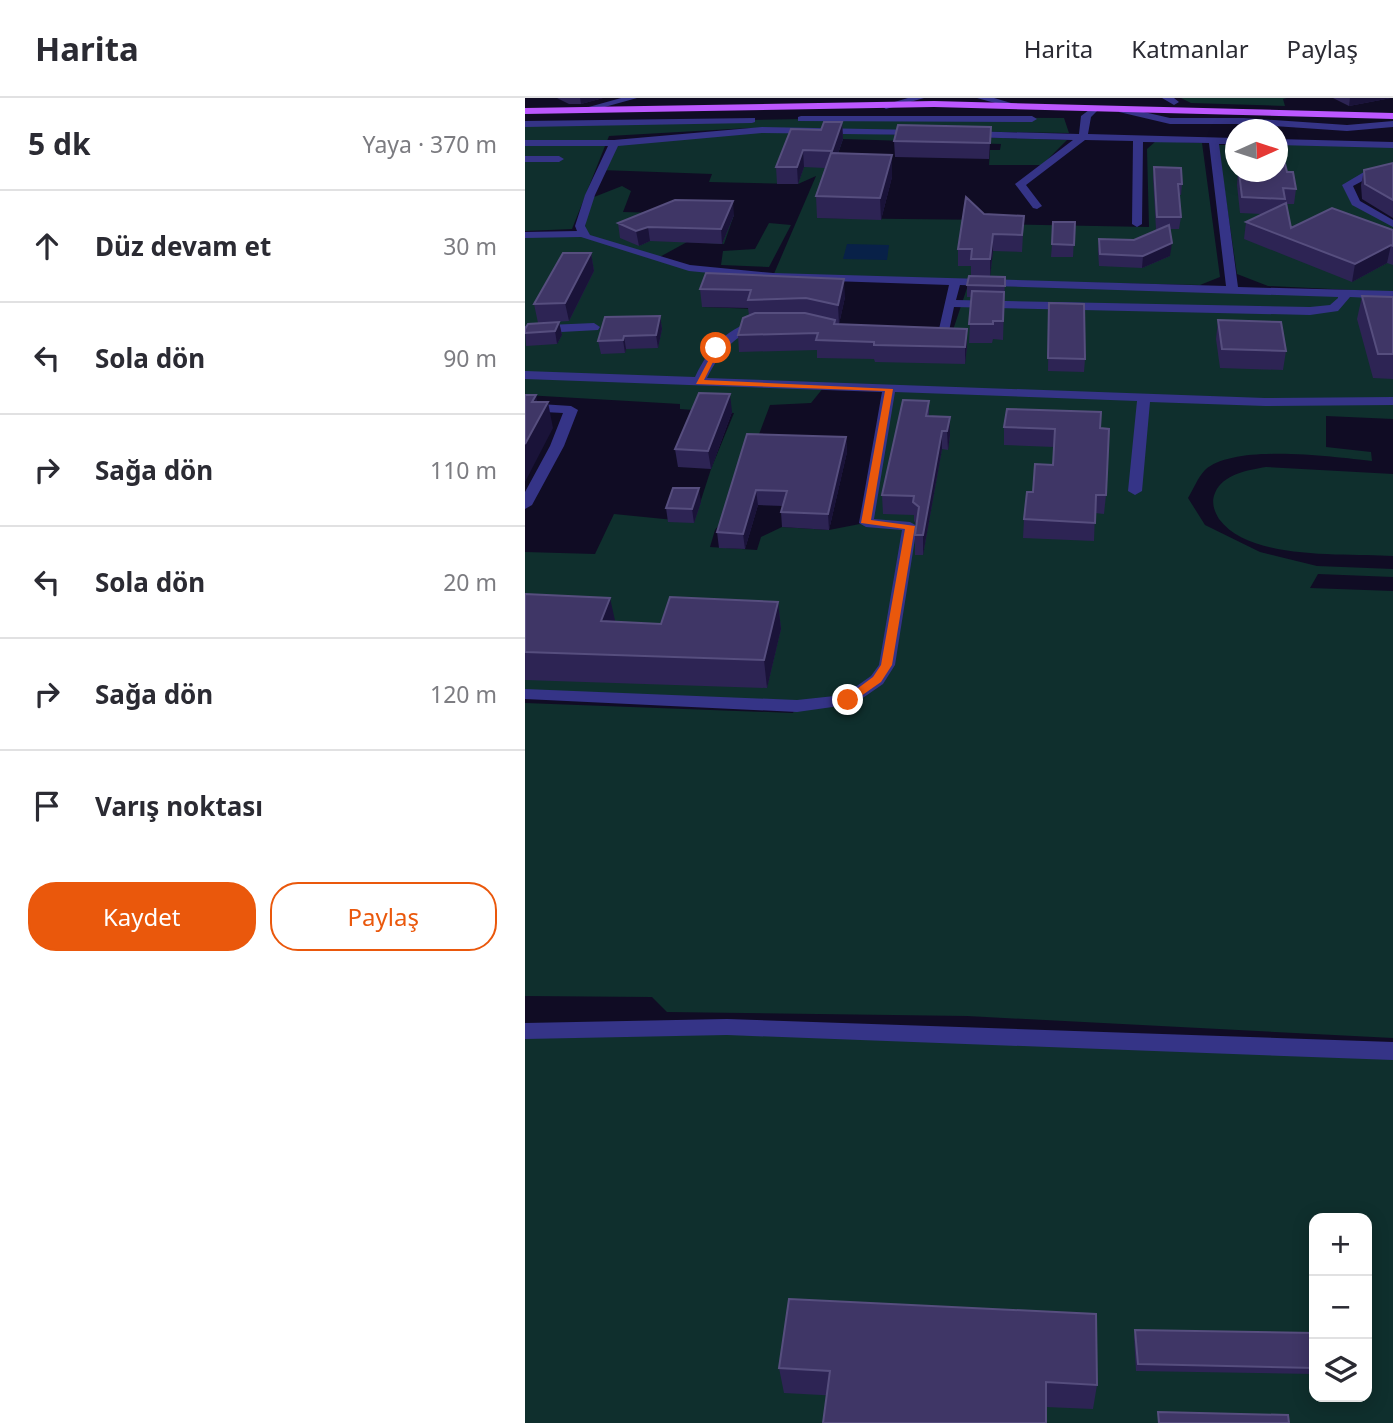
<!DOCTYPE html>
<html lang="tr">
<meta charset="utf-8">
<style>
:root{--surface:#fff;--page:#f2f2f3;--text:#2b2b33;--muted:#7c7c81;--line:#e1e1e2;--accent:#ea580c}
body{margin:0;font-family:"Noto Sans",sans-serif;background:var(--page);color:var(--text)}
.controls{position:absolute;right:21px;bottom:21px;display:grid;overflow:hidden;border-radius:14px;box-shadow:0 4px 18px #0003}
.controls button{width:63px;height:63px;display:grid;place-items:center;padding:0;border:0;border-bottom:2px solid var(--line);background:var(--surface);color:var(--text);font:35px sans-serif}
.compass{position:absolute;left:700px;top:21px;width:63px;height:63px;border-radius:50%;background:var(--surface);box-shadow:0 4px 18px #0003;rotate:87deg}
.stop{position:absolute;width:21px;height:21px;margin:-16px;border:5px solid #ea580c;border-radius:50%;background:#fff}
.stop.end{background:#ea580c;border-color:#fff;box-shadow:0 2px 7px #0008}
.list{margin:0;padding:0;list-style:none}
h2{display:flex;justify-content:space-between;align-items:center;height:91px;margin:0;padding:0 28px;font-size:30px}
h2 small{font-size:23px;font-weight:400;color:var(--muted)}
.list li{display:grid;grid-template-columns:46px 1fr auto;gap:21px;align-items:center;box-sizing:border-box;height:112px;padding:0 28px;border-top:2px solid var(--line)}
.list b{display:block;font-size:26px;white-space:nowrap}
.list em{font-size:23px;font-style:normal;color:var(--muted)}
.actions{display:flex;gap:14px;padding:21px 28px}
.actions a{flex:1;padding:16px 0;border:2px solid var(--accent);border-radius:28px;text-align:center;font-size:24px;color:var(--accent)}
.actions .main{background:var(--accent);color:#fff}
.icon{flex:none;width:38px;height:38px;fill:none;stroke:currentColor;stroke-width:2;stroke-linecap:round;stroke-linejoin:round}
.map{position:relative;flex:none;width:868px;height:1325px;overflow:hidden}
header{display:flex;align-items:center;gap:42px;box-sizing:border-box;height:98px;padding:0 35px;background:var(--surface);border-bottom:2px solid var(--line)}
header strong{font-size:33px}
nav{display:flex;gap:38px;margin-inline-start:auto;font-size:24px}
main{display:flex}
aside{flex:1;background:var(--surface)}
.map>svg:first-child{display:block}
.green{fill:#0f2f2d;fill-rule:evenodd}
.water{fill:#082148}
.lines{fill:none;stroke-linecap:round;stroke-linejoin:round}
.minor{fill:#353487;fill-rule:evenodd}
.major{fill:#bc57ff;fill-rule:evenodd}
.wall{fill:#2d2454}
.shaded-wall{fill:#1a1339}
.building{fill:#3f3666;stroke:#564e7e;stroke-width:2}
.route{fill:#ea580c}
</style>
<header>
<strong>Harita</strong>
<nav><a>Harita</a><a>Katmanlar</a><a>Paylaş</a></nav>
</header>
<main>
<aside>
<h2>5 dk<small>Yaya · 370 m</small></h2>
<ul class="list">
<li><svg class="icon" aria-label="ahead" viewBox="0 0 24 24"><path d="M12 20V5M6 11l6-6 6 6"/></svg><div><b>Düz devam et</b></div><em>30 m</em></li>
<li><svg class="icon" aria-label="left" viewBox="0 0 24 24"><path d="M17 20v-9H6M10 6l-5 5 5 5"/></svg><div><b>Sola dön</b></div><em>90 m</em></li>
<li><svg class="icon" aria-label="right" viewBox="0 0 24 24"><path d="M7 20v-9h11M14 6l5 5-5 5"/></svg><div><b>Sağa dön</b></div><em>110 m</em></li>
<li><svg class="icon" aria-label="left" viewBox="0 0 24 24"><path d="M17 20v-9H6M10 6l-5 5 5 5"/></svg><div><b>Sola dön</b></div><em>20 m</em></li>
<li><svg class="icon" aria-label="right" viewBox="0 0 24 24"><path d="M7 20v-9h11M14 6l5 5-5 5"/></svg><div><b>Sağa dön</b></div><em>120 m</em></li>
<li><svg class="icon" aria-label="arrive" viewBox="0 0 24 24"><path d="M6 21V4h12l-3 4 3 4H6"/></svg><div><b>Varış noktası</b></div></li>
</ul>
<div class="actions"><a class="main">Kaydet</a><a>Paylaş</a></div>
</aside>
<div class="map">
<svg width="868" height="1325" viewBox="0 0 868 1325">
<rect width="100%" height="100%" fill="#100c24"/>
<!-- green -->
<path class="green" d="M656,0H762L758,1L760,8L666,5Z
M398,19L539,20L544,35L224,30L84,38L47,131L0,133V26Z
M237,32L542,42L517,67H464L465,52H475L476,46L318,41L292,120L467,122L468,126L624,129L622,51L631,43L677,45L695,179L675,187L248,178L291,78L273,86L184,84L187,76L76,72L89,45Z
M693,47H710V74H752L753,47H868V74L822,87L831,105L868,126V194L743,188L712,176Z
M97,88L106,93L98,114L209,117L199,146L162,144L131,161L191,173L178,209L232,211L251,224L426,238L443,187L868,197V321L801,318V349L846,354L847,363C809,359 710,345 680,372C673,379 668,392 663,400L680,427L735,454L792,468L868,471V479L793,476L785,490L868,493V940L442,918L142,914L127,899L0,898V605L268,615L271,609L0,596V454L70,456L89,416L169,424L186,371L209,315L155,311V306L0,297V137L59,136L64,101ZM299,289L364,291L340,425L304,432L257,429L236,439L232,452L185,449L190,432L205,413L245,307L286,305Z
M244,125L266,127L244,169L196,167L198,153L230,151Z
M741,369L868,376V458C820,455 725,463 694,421C689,413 686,404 690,395C698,376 723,372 741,369Z
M202,929L868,953V1325H0V933ZM789,1120H842V1299H789Z"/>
<!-- water -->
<path class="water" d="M322,146L364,147L362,162L318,161Z"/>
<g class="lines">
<!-- minor -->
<path class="minor" d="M96,0H112L58,15L53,12Z
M383,0H399L361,11L356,8Z
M452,0H469L493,7L488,10Z
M637,0H649L654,4L649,7Z
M568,9L573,12L566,19L563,36L710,40V46H694L713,189L868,193V201L825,199L813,213L785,217L429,209L423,238H400L394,234L396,231H414L424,187L248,181L164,173L56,139L0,140V134L52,133L50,128L60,97L83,48H0V42H89L237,29L396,32L401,35L399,37L237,35L93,48L70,97L60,128L65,137L165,167L248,175L701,188L684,45L618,44L617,126L612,129L607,126L608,43L560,42L501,87L517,108L512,111L508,110L490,86L548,42L441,39L436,36L441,33L554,36L556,18ZM435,187L813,199V200L805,207L785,209L431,202Z
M597,9L645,20H719L822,27L868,23V29L822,33L719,26H645L594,14V10Z
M276,18H507L512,21L507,24L273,23V19Z
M230,20V24L227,25L0,29V23Z
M752,41L868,44V50L752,47Z
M0,58H34L39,61L34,64H0Z
M868,71V77L845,79L828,88L835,103L868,122V129L827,107L817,87L839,74Z
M237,221L243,225L241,228C211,235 196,252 182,280L740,300L868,299V307L740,308L625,304L617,393L610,397L603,393L612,303L370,294L349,421L385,424L392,428L370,567L358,586L329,606L272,614L0,601V591L272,602L319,597L346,578L354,567L377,432L341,429L334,425L357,294L0,281V273L170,279C185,248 202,229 237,221Z
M69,225L75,229L73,232L0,236V228Z
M0,305L46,308L53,312L39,348L7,407L0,411V394L25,348L38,315L0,313Z
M202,921L868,944V962L202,937L0,941V925Z"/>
<!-- major -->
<path class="major" d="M409,3L868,15V21L409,9L0,16V10Z"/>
</g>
<!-- wall -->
<path class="wall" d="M32,0H78L56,6H44Z
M808,0H866L824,8Z
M317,24L318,41L313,55L367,57V79L356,122L292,120L291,98L300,70L279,69L273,86H252L251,69L296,32Z
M373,27L466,29L464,61L370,59L369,43Z
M868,65V120L837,101L836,87L839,72Z
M629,69L657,86L656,97H654L656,119L654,131H645V158L617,170L574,168L573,153L574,141L609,142L635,131H631L628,80Z
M713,74H762L771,91L769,106H762L766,130L868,132V167L862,165L827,184L719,141L721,124L737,116L715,115L712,87Z
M459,116L499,118L497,154L468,153L465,178L480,179L478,242L468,241L467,245H444L446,199H442V187L446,178V168H433V151Z
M209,117L197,146L125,143L114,148L95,140L93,125Z
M550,124L548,159H526L527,146Z
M66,155L69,173L44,223L13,225L9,206Z
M181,175L320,199L314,226H311L442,248L440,266L350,264L349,261L292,260V252L214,254L213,237L224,217L223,210L177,209L175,191Z
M837,198L868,199V281L848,280L832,221Z
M524,205L560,261L559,274L523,273Z
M135,218L137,231L133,250L101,251L100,255L76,256L73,243Z
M693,222L761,253L758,272L695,270L691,241Z
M34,224L37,237L32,246L1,248L0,231Z
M404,303V318L425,319V337L423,352L417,351L398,457H390V437L391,426L389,423V417L358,416L357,397Z
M207,314L186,371L153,369L150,351Z
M479,329L575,330L581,397L579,416L570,415L569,443L498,440L499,421L508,394L528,367L529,349L479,347Z
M222,336L321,339L322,354L304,432L257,429L256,414L258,408L233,407L220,451L194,450L192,434Z
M176,404L169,425L143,424L141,410Z
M0,496L90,524L136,526L253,504L256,531L242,590L0,582Z
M610,1232L789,1235V1276L611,1273L609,1239Z
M254,1270L572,1287L568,1311L521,1309L259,1295Z"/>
<!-- shaded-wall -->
<path class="shaded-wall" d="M55,0H78L56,6Z
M825,0H866L824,8Z
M317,24L318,41L308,70L307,53Z
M278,52L279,69L273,86L272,69Z
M367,57V79L356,122L355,100Z
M208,103L209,117L197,146L196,131Z
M123,129L125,143L114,148L111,133Z
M468,136V153L465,179V161Z
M647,145L645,158L617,170L618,158Z
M866,147L862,165L827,184L830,166Z
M66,155L69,173L44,223L40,205Z
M319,181L320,199L314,226L313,207Z
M135,218L137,231L133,250L131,237Z
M34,224L37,237L32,246L30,233Z
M442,231V248L440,266V249Z
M99,238L101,251L100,255L98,242Z
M205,296L207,314L186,371L183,353Z
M11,297L15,318L23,304L28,330L0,384V346L7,304Z
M425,319V337L423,352L422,333Z
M417,333V351L398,457V437Z
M321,339L322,354L304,432L303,416Z
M174,390L176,404L169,425L167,411Z
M231,392L233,407L220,451L218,436Z
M85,500L91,527L76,523Z
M253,504L256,531L242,590L239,562Z"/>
<!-- building -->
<path class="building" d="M299,24H317L307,53L278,52L272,69H251L266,31L296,32Z
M373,27L466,29L465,45L369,43Z
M752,49H756L762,74H768L771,91L758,90L760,101L717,99L714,74H752Z
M306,55L367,57L355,100L291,98Z
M868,65V102L840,86L839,72Z
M629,69L656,70L657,86H653L656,119H632Z
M441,99L459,116L499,118L497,137L468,136L465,161H446L447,151H433Z
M150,102L208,103L196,131L123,129L111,133L93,125Z
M761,105L766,130L807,110L868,132V148L866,147L830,166L721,124Z
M528,124H550L549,147L527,146Z
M644,127L647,145L618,158L575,156L574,141L609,142Z
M38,155H66L40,205L9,206Z
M181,175L319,181L313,207L281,200L223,202L226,192L175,191Z
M444,178L480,179V188L442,187Z
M447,193L479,194L478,223H468V226H444Z
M837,198L868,199V256H853Z
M524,205L559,206L560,261L523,260Z
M230,215H280L310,222L309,226L442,231L440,249L349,247V244L291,242L293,235L213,237L218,220Z
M135,218L131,237L99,238L98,242L73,243L80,219Z
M693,222L756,224L761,253L697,251Z
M34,224L30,233L0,235V231L3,226Z
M174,295L205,296L183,353L150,351Z
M0,297H11L7,304H23L0,346Z
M378,302L404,303L401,318L425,319L422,333H417L398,437H390L394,409L388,404L389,398L357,397Z
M482,311L576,314L575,330L584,331L581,397H571L570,425L499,421L502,394H508L510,366L528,367L530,331L479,329Z
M222,336L321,339L303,416L256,414L262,393L231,392L218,436L192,434Z
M148,390H174L167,411L141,410Z
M0,496L85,500L76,523L136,526L145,499L253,504L239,562L0,554Z
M264,1201L571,1216L572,1287L521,1284V1325H298L305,1273L254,1270Z
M610,1232L789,1235V1270L613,1266Z
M633,1314L763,1317L764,1325H634Z"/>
<!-- route -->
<path class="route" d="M191,248L195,250L179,282L368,291L346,422L390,428L367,567L356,584L326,605L317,602L348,579L356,567L380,431L336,425L360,293L171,286Z"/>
</svg>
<div class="controls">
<button>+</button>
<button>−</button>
<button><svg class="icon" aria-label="layers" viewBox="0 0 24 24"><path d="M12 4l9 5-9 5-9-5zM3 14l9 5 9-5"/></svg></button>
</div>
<svg class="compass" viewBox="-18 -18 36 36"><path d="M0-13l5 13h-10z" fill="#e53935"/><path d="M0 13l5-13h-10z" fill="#7c7c81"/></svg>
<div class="stop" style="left:191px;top:250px"></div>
<div class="stop end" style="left:323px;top:602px"></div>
</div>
</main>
